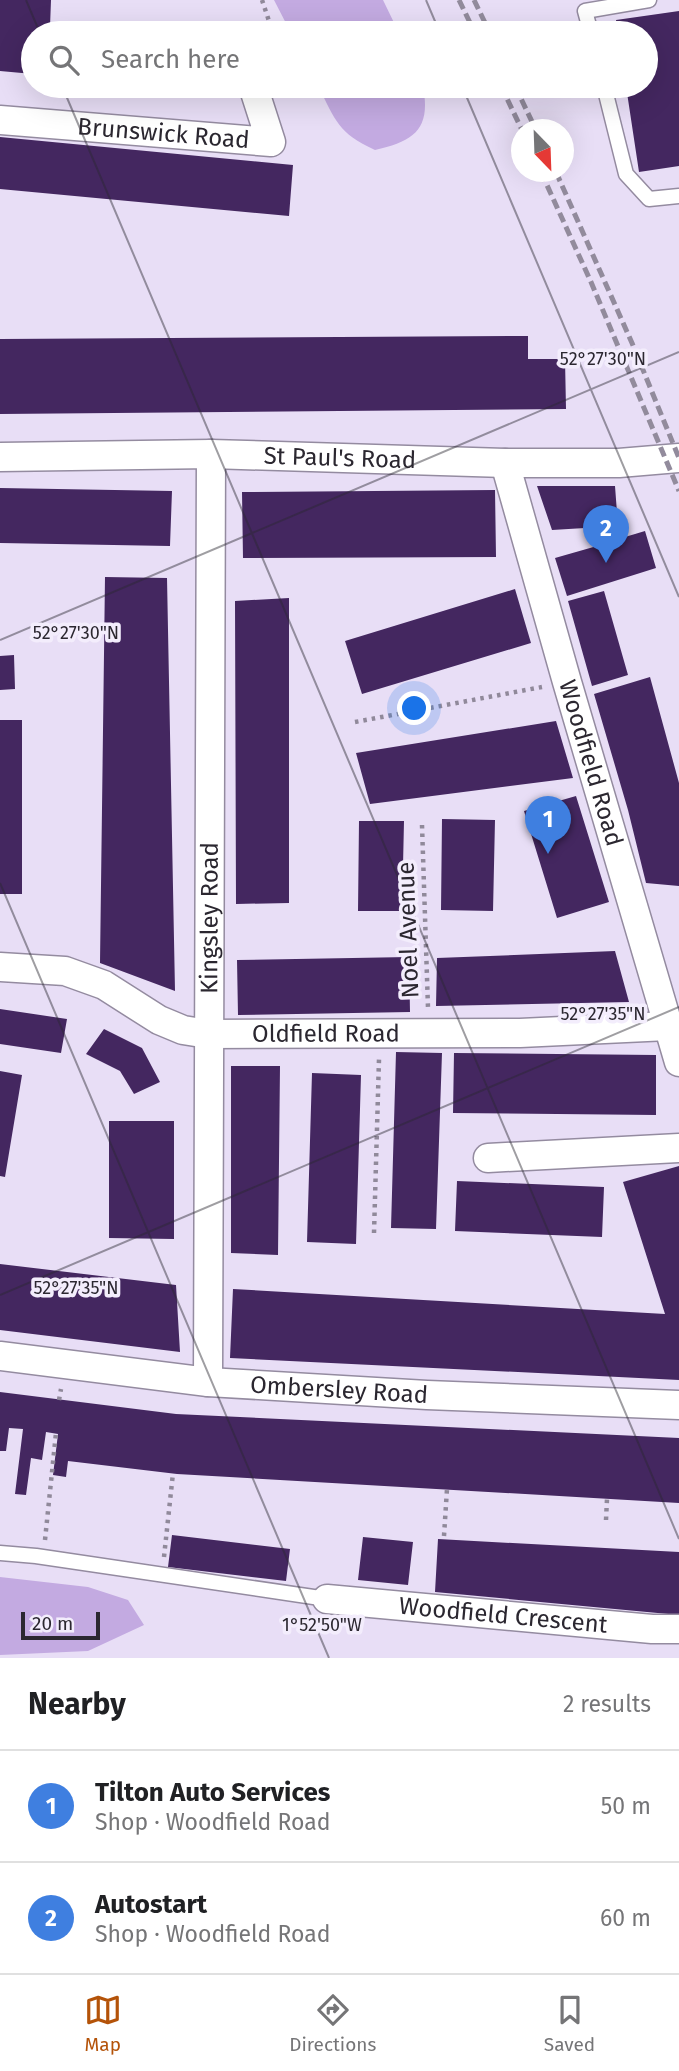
<!DOCTYPE html>
<meta charset="utf-8">
<style>
:root{--surface:#fff;--page:#f2f2f2;--text:#202124;--muted:#757577;--line:#e0e0e0;--accent:#b45309}
body{margin:0;font-family:"Fira Sans",sans-serif;background:var(--page);color:var(--text)}
.compass{position:absolute;left:511px;top:119px;width:63px;height:63px;border-radius:50%;background:var(--surface);box-shadow:0 7px 28px #0002;rotate:157deg}
.scale{position:absolute;left:21px;bottom:18px;width:79px;box-sizing:border-box;padding-left:7px;border:4px solid #2b2730;border-top:0;font-size:19px;line-height:24px;white-space:nowrap;color:#2b2730;-webkit-text-stroke:5px #f3edfc;paint-order:stroke}
.you{position:absolute;left:415px;top:709px;width:24px;height:24px;margin:-18px;border:5px solid #fff;border-radius:50%;background:#1a73e8;box-shadow:0 0 0 10px #1a73e833}
.badge{display:grid;place-items:center;width:46px;height:46px;border-radius:50%;background:var(--accent);color:#fff;font-size:23px;font-weight:700}
.pin{position:absolute;translate:-50% -58px;filter:drop-shadow(0 2px 4px #0008)}
.pin::after{content:'';position:absolute;top:37px;width:24px;height:21px;background:inherit;clip-path:polygon(0 0,100% 0,50% 100%)}
.list{margin:0;padding:0;list-style:none}
h2{display:flex;justify-content:space-between;align-items:center;height:91px;margin:0;padding:0 28px;font-size:30px}
h2 small{font-size:23px;font-weight:400;color:var(--muted)}
.list li{display:grid;grid-template-columns:46px 1fr auto;gap:21px;align-items:center;box-sizing:border-box;height:112px;padding:0 28px;border-top:2px solid var(--line)}
.list b{display:block;font-size:26px;white-space:nowrap}
.list p{margin:0;font-size:23px;white-space:nowrap;color:var(--muted)}
.list em{font-size:23px;font-style:normal;color:var(--muted)}
.icon{flex:none;width:38px;height:38px;fill:none;stroke:currentColor;stroke-width:2;stroke-linecap:round;stroke-linejoin:round}
.map{position:relative;flex:none;width:679px;height:1658px;overflow:hidden}
.search{position:absolute;background:var(--surface);box-shadow:0 7px 28px #0002;left:21px;right:21px;top:21px;height:77px;display:flex;align-items:center;gap:18px;box-sizing:border-box;padding:0 24px;border-radius:38px;color:var(--muted);font-size:26px}
.sheet{height:315px;background:var(--surface)}
nav{display:flex;justify-content:space-around;align-items:center;box-sizing:border-box;height:98px;border-top:2px solid var(--line);background:var(--surface);font-size:19px;color:var(--muted)}
nav a{display:grid;justify-items:center;gap:4px}
nav .on{color:var(--accent)}
.map>svg:first-child{display:block}
.green{fill:#c3aae1}
.building{fill:#442760}
.lines{fill:none;stroke-linecap:round;stroke-linejoin:round}
.lane-casing{stroke:#948ba0;stroke-width:17}
.street-casing{stroke:#948ba0;stroke-width:31}
.path{stroke:#90899a;stroke-width:4.5;stroke-dasharray:3.5 5;stroke-linecap:butt}
.lane{stroke:#fff;stroke-width:14}
.street{stroke:#fff;stroke-width:28}
.rail{stroke:#928b9c;stroke-width:5;stroke-dasharray:10 5;stroke-linecap:butt}
.ticks{fill:none;stroke:#2b2730;stroke-width:2;stroke-opacity:0.45}
.labels{text-anchor:middle;dominant-baseline:central;stroke-width:7;stroke-linejoin:round;paint-order:stroke}
.street-label{font-size:24px;fill:#2b2730;stroke:#f3edfc}
.ticks-label{font-size:18px;text-anchor:middle;fill:#2b2730;stroke:#f3edfc;stroke-width:7;stroke-linejoin:round;paint-order:stroke}
</style>
<div class="map">
<svg width="679" height="1658" viewBox="0 0 679 1658">
<rect width="100%" height="100%" fill="#e8def6"/>
<!-- green -->
<path class="green" d="M274,0H383L399,33H291Z
M318,86H423C431,129 415,141 375,150C338,133 336,121 318,86Z
M0,1577L88,1587L128,1600L144,1625L88,1651L0,1655Z"/>
<!-- building -->
<path class="building" d="M0,0H51L50,27L101,31V33H33V74L0,71Z
M679,11V166L639,172L626,86H646V33H618L616,20Z
M0,137L293,165L289,216L0,189Z
M528,336V359H565L566,409L0,414V339Z
M537,486H615L618,526L552,530Z
M0,488L172,491L170,546L0,543Z
M495,490L496,557L243,558L242,492Z
M615,529V540L645,531L656,568L567,596L555,558L597,546L595,532Z
M105,577L167,578L175,991L100,963Z
M515,589L531,643L362,694L345,641Z
M604,591L628,675L592,686L568,601Z
M289,598V903L236,904L235,601Z
M14,655L15,689L0,690V656Z
M650,677L679,783V886L646,883L628,810L594,694Z
M0,720H22V894H0Z
M556,721L573,778L370,804L356,753Z
M576,796L609,902L557,918L524,811Z
M442,819L495,820L493,911L441,910Z
M359,821H404L402,911H358Z
M615,951L629,1002L436,1006L437,958Z
M409,957L410,1012L238,1015L237,960Z
M0,1009L67,1019L61,1053L0,1044Z
M104,1029L142,1048L160,1082L134,1094L120,1071L86,1054Z
M396,1052L442,1053L436,1229L391,1228Z
M454,1053L656,1055V1115L453,1113Z
M231,1066H280L278,1255L231,1253Z
M0,1071L22,1075L5,1177L0,1176Z
M312,1073L361,1075L356,1244L307,1242Z
M109,1121H174V1239L109,1238Z
M679,1166V1380L230,1358L233,1289L665,1314L623,1182Z
M457,1181L604,1187L602,1237L455,1231Z
M0,1264L176,1285L180,1352L0,1330Z
M0,1392L176,1414L679,1438V1503L177,1474L68,1461L66,1477L53,1475L58,1434L46,1432L42,1460L31,1458L26,1495L15,1494L23,1429L9,1428L6,1451H0Z
M172,1535L290,1549L286,1581L168,1567Z
M363,1537L413,1542L408,1585L358,1580Z
M438,1539L679,1552V1615L435,1592Z"/>
<g class="lines">
<!-- lane casing -->
<g class="lane-casing">
<path id="lane" d="M591,33L585,11L649,0
M604,86L626,174L649,199L679,196
M0,1553L36,1556L327,1599"/>
</g>
<!-- street casing -->
<g class="street-casing">
<g id="street">
<path id="s1" d="M0,120L271,142L253,86"/>
<path id="s2" d="M0,457L211,454L505,463H619L679,458"/>
<path id="s3" d="M505,463L567,682L679,1062"/>
<path id="s4" d="M0,967L65,971L104,985L159,1020L183,1030L208,1034L520,1033L668,1026"/>
<path d="M488,1158L679,1148"/>
<path id="s5" d="M0,1356L208,1382L427,1395L679,1405"/>
<path id="s6" d="M208,1382L211,454"/>
<path id="s7" d="M327,1599L652,1629H679"/>
</g>
</g>
<!-- path -->
<path class="path" d="M262,0L273,33
M355,722L542,687
M422,825L428,1008
M374,1233L379,1059
M59,1400L61,1389
M606,1520L607,1499
M444,1536L447,1489
M45,1540L56,1433
M164,1557L173,1473"/>
<!-- lane -->
<use href="#lane" class="lane"/>
<!-- street -->
<use href="#street" class="street"/>
<!-- rail -->
<path class="rail" d="M459,0L475,33
M474,0L490,33
M501,86L522,130
M515,86L536,130
M541,172L591,282L679,491
M556,172L632,343L679,458"/>
</g>
<!-- ticks -->
<path class="ticks" d="M26,0L40,33M426,0L440,33M62,86L679,1539M462,86L679,597M0,640L679,352M0,883L329,1658M0,1295L679,1007"/>
<g class="labels">
<!-- street labels -->
<g class="street-label">
<text stroke="none"><textPath href="#s1" startOffset="164">Brunswick Road</textPath></text>
<text stroke="none"><textPath href="#s2" startOffset="340">St Paul's Road</textPath></text>
<text stroke="none"><textPath href="#s3" startOffset="312">Woodfield Road</textPath></text>
<text stroke="none"><textPath href="#s6" startOffset="464">Kingsley Road</textPath></text>
<text transform="translate(408 930) rotate(-92)">Noel Avenue</text>
<text stroke="none"><textPath href="#s4" startOffset="341">Oldfield Road</textPath></text>
<text stroke="none"><textPath href="#s5" startOffset="341">Ombersley Road</textPath></text>
<text stroke="none"><textPath href="#s7" startOffset="177">Woodfield Crescent</textPath></text>
</g>
</g>
<g class="ticks-label">
<text x="603" y="365">52°27'30"N</text>
<text x="76" y="639">52°27'30"N</text>
<text x="603" y="1020">52°27'35"N</text>
<text x="76" y="1294">52°27'35"N</text>
<text x="322" y="1631">1°52'50"W</text>
</g>
</svg>
<svg class="compass" viewBox="-18 -18 36 36"><path d="M0-13l5 13h-10z" fill="#e53935"/><path d="M0 13l5-13h-10z" fill="#757577"/></svg>
<div class="scale">20 m</div>
<div class="you"></div>
<div class="pin badge" style="left:548px;top:854px;background:#3f7fe0">1</div>
<div class="pin badge" style="left:606px;top:563px;background:#3f7fe0">2</div>
<div class="search"><svg class="icon" aria-label="search" viewBox="0 0 24 24"><circle cx="10" cy="10" r="6"/><path d="M15 15l6 6"/></svg>Search here</div>
</div>
<section class="sheet">
<h2>Nearby<small>2 results</small></h2>
<ul class="list">
<li><span class="badge" style="background:#3f7fe0">1</span><div><b>Tilton Auto Services</b><p>Shop · Woodfield Road</p></div><em>50 m</em></li>
<li><span class="badge" style="background:#3f7fe0">2</span><div><b>Autostart</b><p>Shop · Woodfield Road</p></div><em>60 m</em></li>
</ul>
</section>
<nav>
<a class="on"><svg class="icon" aria-label="map" viewBox="0 0 24 24"><path d="M3 6l6-2 6 2 6-2v14l-6 2-6-2-6 2zM9 4v14M15 6v14"/></svg>Map</a>
<a><svg class="icon" aria-label="directions" viewBox="0 0 24 24"><path d="M12 3l9 9-9 9-9-9zM9 14v-3h6M13 9l2 2-2 2"/></svg>Directions</a>
<a><svg class="icon" aria-label="saved" viewBox="0 0 24 24"><path d="M7 4h10v16l-5-4-5 4z"/></svg>Saved</a>
</nav>
